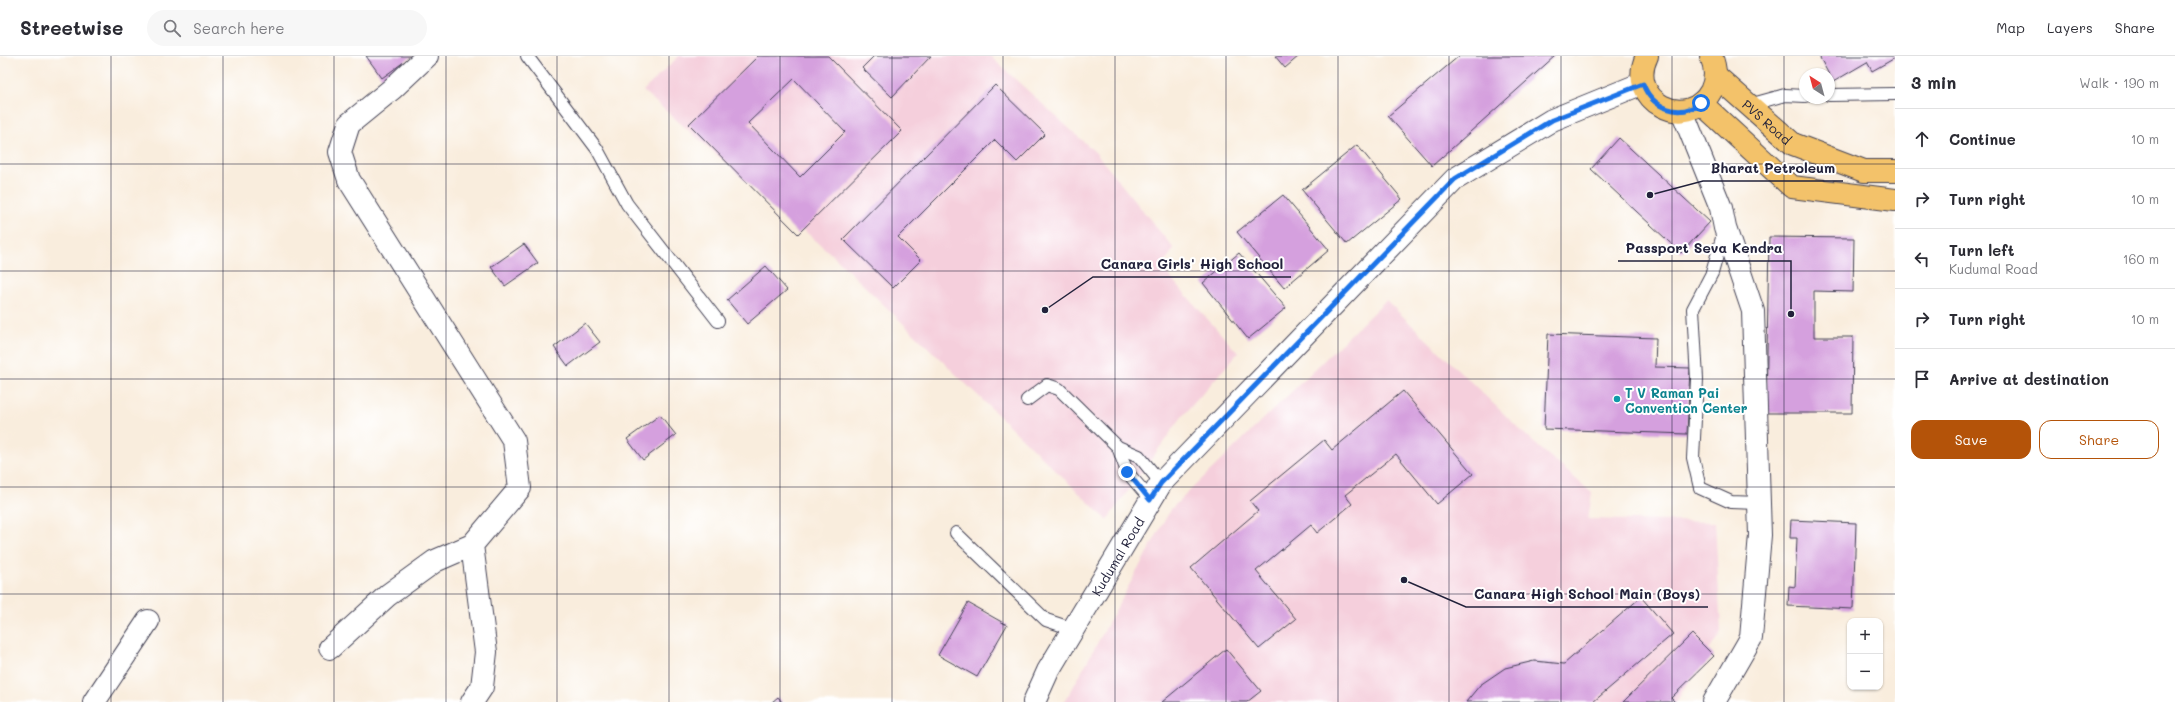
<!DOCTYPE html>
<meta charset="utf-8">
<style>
:root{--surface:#fff;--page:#f7f7f7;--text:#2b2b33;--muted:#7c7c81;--line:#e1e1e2;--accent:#b45309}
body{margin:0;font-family:Mali,sans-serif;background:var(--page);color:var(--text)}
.controls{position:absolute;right:12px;bottom:12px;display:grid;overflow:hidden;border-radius:8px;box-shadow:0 1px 3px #0004}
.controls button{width:36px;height:36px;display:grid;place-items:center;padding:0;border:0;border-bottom:1px solid var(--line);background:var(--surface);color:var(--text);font:20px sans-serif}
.compass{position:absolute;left:1799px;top:12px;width:36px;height:36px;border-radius:50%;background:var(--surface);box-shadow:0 1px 3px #0004;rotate:324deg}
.stop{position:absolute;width:12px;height:12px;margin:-9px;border:3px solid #1a73e8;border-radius:50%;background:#fff}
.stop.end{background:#1a73e8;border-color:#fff;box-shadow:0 1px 4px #0008}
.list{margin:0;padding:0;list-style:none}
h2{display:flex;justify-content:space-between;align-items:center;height:52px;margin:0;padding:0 16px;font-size:17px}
h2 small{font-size:13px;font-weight:400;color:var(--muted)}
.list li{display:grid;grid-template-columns:26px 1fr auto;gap:12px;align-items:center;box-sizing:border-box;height:60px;padding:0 16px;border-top:1px solid var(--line)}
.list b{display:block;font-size:15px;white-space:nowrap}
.list p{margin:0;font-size:13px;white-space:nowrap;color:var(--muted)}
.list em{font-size:13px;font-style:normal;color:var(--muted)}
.actions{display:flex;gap:8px;padding:12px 16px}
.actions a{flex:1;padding:9px 0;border:1px solid var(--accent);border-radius:12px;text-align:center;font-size:14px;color:var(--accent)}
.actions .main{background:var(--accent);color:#fff}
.icon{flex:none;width:22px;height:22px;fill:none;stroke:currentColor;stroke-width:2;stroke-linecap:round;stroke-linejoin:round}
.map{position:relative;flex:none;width:1895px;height:646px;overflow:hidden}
header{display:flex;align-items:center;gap:24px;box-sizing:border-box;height:56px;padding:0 20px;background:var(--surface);border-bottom:1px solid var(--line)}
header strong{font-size:19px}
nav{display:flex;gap:22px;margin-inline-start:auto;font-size:14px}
.search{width:280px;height:36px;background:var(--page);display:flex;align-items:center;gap:10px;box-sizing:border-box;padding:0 14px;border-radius:22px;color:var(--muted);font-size:15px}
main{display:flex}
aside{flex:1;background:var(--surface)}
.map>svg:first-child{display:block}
.built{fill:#f5cfdc}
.building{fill:#d5a0de;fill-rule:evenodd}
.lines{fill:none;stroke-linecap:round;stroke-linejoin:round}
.service-casing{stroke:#424053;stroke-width:14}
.minor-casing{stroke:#424053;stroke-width:24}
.tertiary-casing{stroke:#424053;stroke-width:24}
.primary-casing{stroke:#424053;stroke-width:24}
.service{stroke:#fff;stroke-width:12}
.minor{stroke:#fff;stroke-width:22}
.tertiary{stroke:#fff;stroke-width:22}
.primary{stroke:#f3c26a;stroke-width:22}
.route{stroke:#1a73e8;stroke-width:5}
.grid{fill:none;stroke:#22223b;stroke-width:1;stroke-opacity:0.55}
.culture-dot{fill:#0f9aa8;stroke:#fff;stroke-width:1.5}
.labels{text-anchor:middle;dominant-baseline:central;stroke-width:4;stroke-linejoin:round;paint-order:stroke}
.street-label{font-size:13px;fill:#22223b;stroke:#fff}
.culture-label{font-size:13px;font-weight:bold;fill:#0d838f;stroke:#fff;text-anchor:start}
.leader{fill:none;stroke:#22223b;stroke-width:1.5}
.callout-dot{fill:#22223b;stroke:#fff;stroke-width:1.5}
.callout-label{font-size:14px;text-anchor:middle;font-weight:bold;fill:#22223b;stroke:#fff;stroke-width:4;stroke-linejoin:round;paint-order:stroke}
</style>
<header>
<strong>Streetwise</strong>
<div class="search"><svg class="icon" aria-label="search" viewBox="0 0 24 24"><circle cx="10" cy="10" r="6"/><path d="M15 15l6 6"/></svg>Search here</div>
<nav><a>Map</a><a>Layers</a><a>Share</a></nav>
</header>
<main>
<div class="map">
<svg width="1895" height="646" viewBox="0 0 1895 646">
<rect width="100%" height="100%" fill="#fff"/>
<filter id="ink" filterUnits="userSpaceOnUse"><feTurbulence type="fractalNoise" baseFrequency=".025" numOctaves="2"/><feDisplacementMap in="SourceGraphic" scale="8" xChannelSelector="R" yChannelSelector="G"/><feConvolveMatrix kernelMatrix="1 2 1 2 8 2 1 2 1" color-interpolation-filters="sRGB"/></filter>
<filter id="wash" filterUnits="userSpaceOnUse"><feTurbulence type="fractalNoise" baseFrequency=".012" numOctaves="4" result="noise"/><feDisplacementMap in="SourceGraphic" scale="16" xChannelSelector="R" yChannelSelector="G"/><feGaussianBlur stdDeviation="0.9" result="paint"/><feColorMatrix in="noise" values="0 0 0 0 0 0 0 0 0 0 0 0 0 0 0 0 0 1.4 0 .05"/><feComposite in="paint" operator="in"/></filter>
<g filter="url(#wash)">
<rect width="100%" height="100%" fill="#f9eddd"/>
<!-- built -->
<path class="built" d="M679,0H990L1095,96L1174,193L1161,211L1238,297L1181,362L1107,464L829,196L643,35Z
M1386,244L1532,385L1592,437L1588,463L1715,466L1721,576L1676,646H1065L1171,453Z"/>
<g id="blocks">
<!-- building -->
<path class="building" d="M366,0H412L382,22Z
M758,0H828L902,75L798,178L689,68ZM794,23L845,76L800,121L748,67Z
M874,0H931L892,41L862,12Z
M1275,0H1299L1285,12Z
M1459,0H1555L1432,110L1388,60Z
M1819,0H1895V2L1872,15L1867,6L1833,26Z
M995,29L1045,78L1017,106L995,84L898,181L921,204L893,232L843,183Z
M1619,82L1710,166L1681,197L1591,113Z
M1357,89L1402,143L1347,188L1302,134Z
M1283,139L1329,194L1284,232L1237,176Z
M1769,181L1854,182L1853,236L1814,235V281H1853L1852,357H1766Z
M524,188L538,207L505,230L491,211Z
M1239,197L1286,252L1248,283L1203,227Z
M766,210L787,234L747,268L727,244Z
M585,267L600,286L568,310L554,291Z
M1548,278L1656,282L1655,311L1690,312L1687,378L1544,373Z
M1403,335L1473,418L1437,448L1396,398L1345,439L1352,448L1317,477L1311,469L1256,515L1296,563L1259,593L1191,512L1258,455L1250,445L1324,384L1332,394Z
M660,359L676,379L643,404L627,383Z
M1791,464L1856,467L1853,553L1788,550L1789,530L1795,531L1797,482H1790Z
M1641,541L1673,578L1593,646H1466L1480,629L1505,612L1534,605L1564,608Z
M968,547L1007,569L977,621L938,599Z
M1692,578L1714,600L1671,642L1675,646H1623Z
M1226,593L1261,635L1247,646H1162Z
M778,641L782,646H772Z"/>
</g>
</g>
<g filter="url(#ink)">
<use href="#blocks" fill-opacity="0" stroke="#424053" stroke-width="1"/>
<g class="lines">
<!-- service casing -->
<g class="service-casing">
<path id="service" d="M527,0L597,93L627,148L718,265
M1829,39L1895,38
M1749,49L1785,39L1805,40
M1724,175L1712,217L1693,253L1697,323L1693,402L1700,432L1731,446L1759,447
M1027,344L1047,329L1059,333L1118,391
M1151,444L1127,416L1118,391L1139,400L1161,427
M956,477L1046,564L1073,573"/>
</g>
<!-- minor casing -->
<g class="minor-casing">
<path id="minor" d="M427,0L392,33L349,68L340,96L349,124L514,385L520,432L472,489L486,596L482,631L472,646
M1682,55L1721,152L1725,172L1753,255L1760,479L1751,582L1714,646
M330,592L388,539L435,505L472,489
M94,646L148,565"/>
</g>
<!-- tertiary casing -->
<g class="tertiary-casing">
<g id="tertiary">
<path id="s1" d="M1034,646L1048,615L1161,427L1455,123L1552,64L1643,27"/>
</g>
</g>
<!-- primary casing -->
<g class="primary-casing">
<g id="primary">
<path d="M1647,0C1625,45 1688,77 1711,35C1717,23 1716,12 1711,0"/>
<path id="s2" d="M1715,19L1793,88L1864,115H1895"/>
<path d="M1701,47L1792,131L1895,144"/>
</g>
</g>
<!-- service -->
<use href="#service" class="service"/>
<!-- minor -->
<use href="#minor" class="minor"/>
<!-- tertiary -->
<use href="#tertiary" class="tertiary"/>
<!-- primary -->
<use href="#primary" class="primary"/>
</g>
</g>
<g class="lines" filter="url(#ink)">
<!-- route -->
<path class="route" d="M1127,416L1150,444L1161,427L1455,123L1552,64L1643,28C1652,52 1679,63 1701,47"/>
</g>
<!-- grid -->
<path class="grid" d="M111,0V646M223,0V646M334,0V646M446,0V646M557,0V646M669,0V646M780,0V646M892,0V646M1003,0V646M1115,0V646M1226,0V646M1338,0V646M1449,0V646M1561,0V646M1672,0V646M1784,0V646M0,108H1895M0,215H1895M0,323H1895M0,431H1895M0,538H1895"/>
<!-- markers -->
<circle class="culture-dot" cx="1617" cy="343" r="4"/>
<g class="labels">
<!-- street labels -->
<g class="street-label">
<text stroke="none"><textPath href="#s2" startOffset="70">PVS Road</textPath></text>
<text stroke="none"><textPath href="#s1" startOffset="168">Kudumal Road</textPath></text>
</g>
<!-- culture labels -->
<g class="culture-label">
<text x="1625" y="336">T V Raman Pai<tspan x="1625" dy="15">Convention Center</tspan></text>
</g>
</g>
<!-- callouts -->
<path class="leader" d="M1650 139L1703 125H1843M1791 258L1791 205H1618M1045 254L1093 221H1291M1404 524L1466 551H1708"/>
<g class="callout-dot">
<circle cx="1650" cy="139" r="4"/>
<circle cx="1791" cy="258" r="4"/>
<circle cx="1045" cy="254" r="4"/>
<circle cx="1404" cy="524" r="4"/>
</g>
<g class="callout-label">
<text x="1773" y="117">Bharat Petroleum</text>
<text x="1704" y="197">Passport Seva Kendra</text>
<text x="1192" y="213">Canara Girls' High School</text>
<text x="1587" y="543">Canara High School Main (Boys)</text>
</g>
</svg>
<div class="controls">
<button>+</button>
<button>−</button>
</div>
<svg class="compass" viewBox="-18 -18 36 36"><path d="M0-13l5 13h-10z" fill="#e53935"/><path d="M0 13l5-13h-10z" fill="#7c7c81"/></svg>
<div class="stop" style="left:1701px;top:47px"></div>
<div class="stop end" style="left:1127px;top:416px"></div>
</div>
<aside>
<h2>3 min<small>Walk · 190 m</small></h2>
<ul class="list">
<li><svg class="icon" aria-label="ahead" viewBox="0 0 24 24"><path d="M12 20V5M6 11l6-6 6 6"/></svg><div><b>Continue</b></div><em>10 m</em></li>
<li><svg class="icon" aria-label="right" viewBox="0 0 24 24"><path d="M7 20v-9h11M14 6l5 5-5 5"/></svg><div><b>Turn right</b></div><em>10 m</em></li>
<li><svg class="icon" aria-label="left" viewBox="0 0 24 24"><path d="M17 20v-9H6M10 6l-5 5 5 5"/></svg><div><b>Turn left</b><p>Kudumal Road</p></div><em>160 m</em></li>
<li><svg class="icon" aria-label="right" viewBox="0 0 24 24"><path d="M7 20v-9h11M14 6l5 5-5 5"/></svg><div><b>Turn right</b></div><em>10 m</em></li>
<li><svg class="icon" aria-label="arrive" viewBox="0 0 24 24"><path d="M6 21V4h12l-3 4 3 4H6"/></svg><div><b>Arrive at destination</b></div></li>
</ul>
<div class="actions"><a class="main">Save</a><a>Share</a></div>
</aside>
</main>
